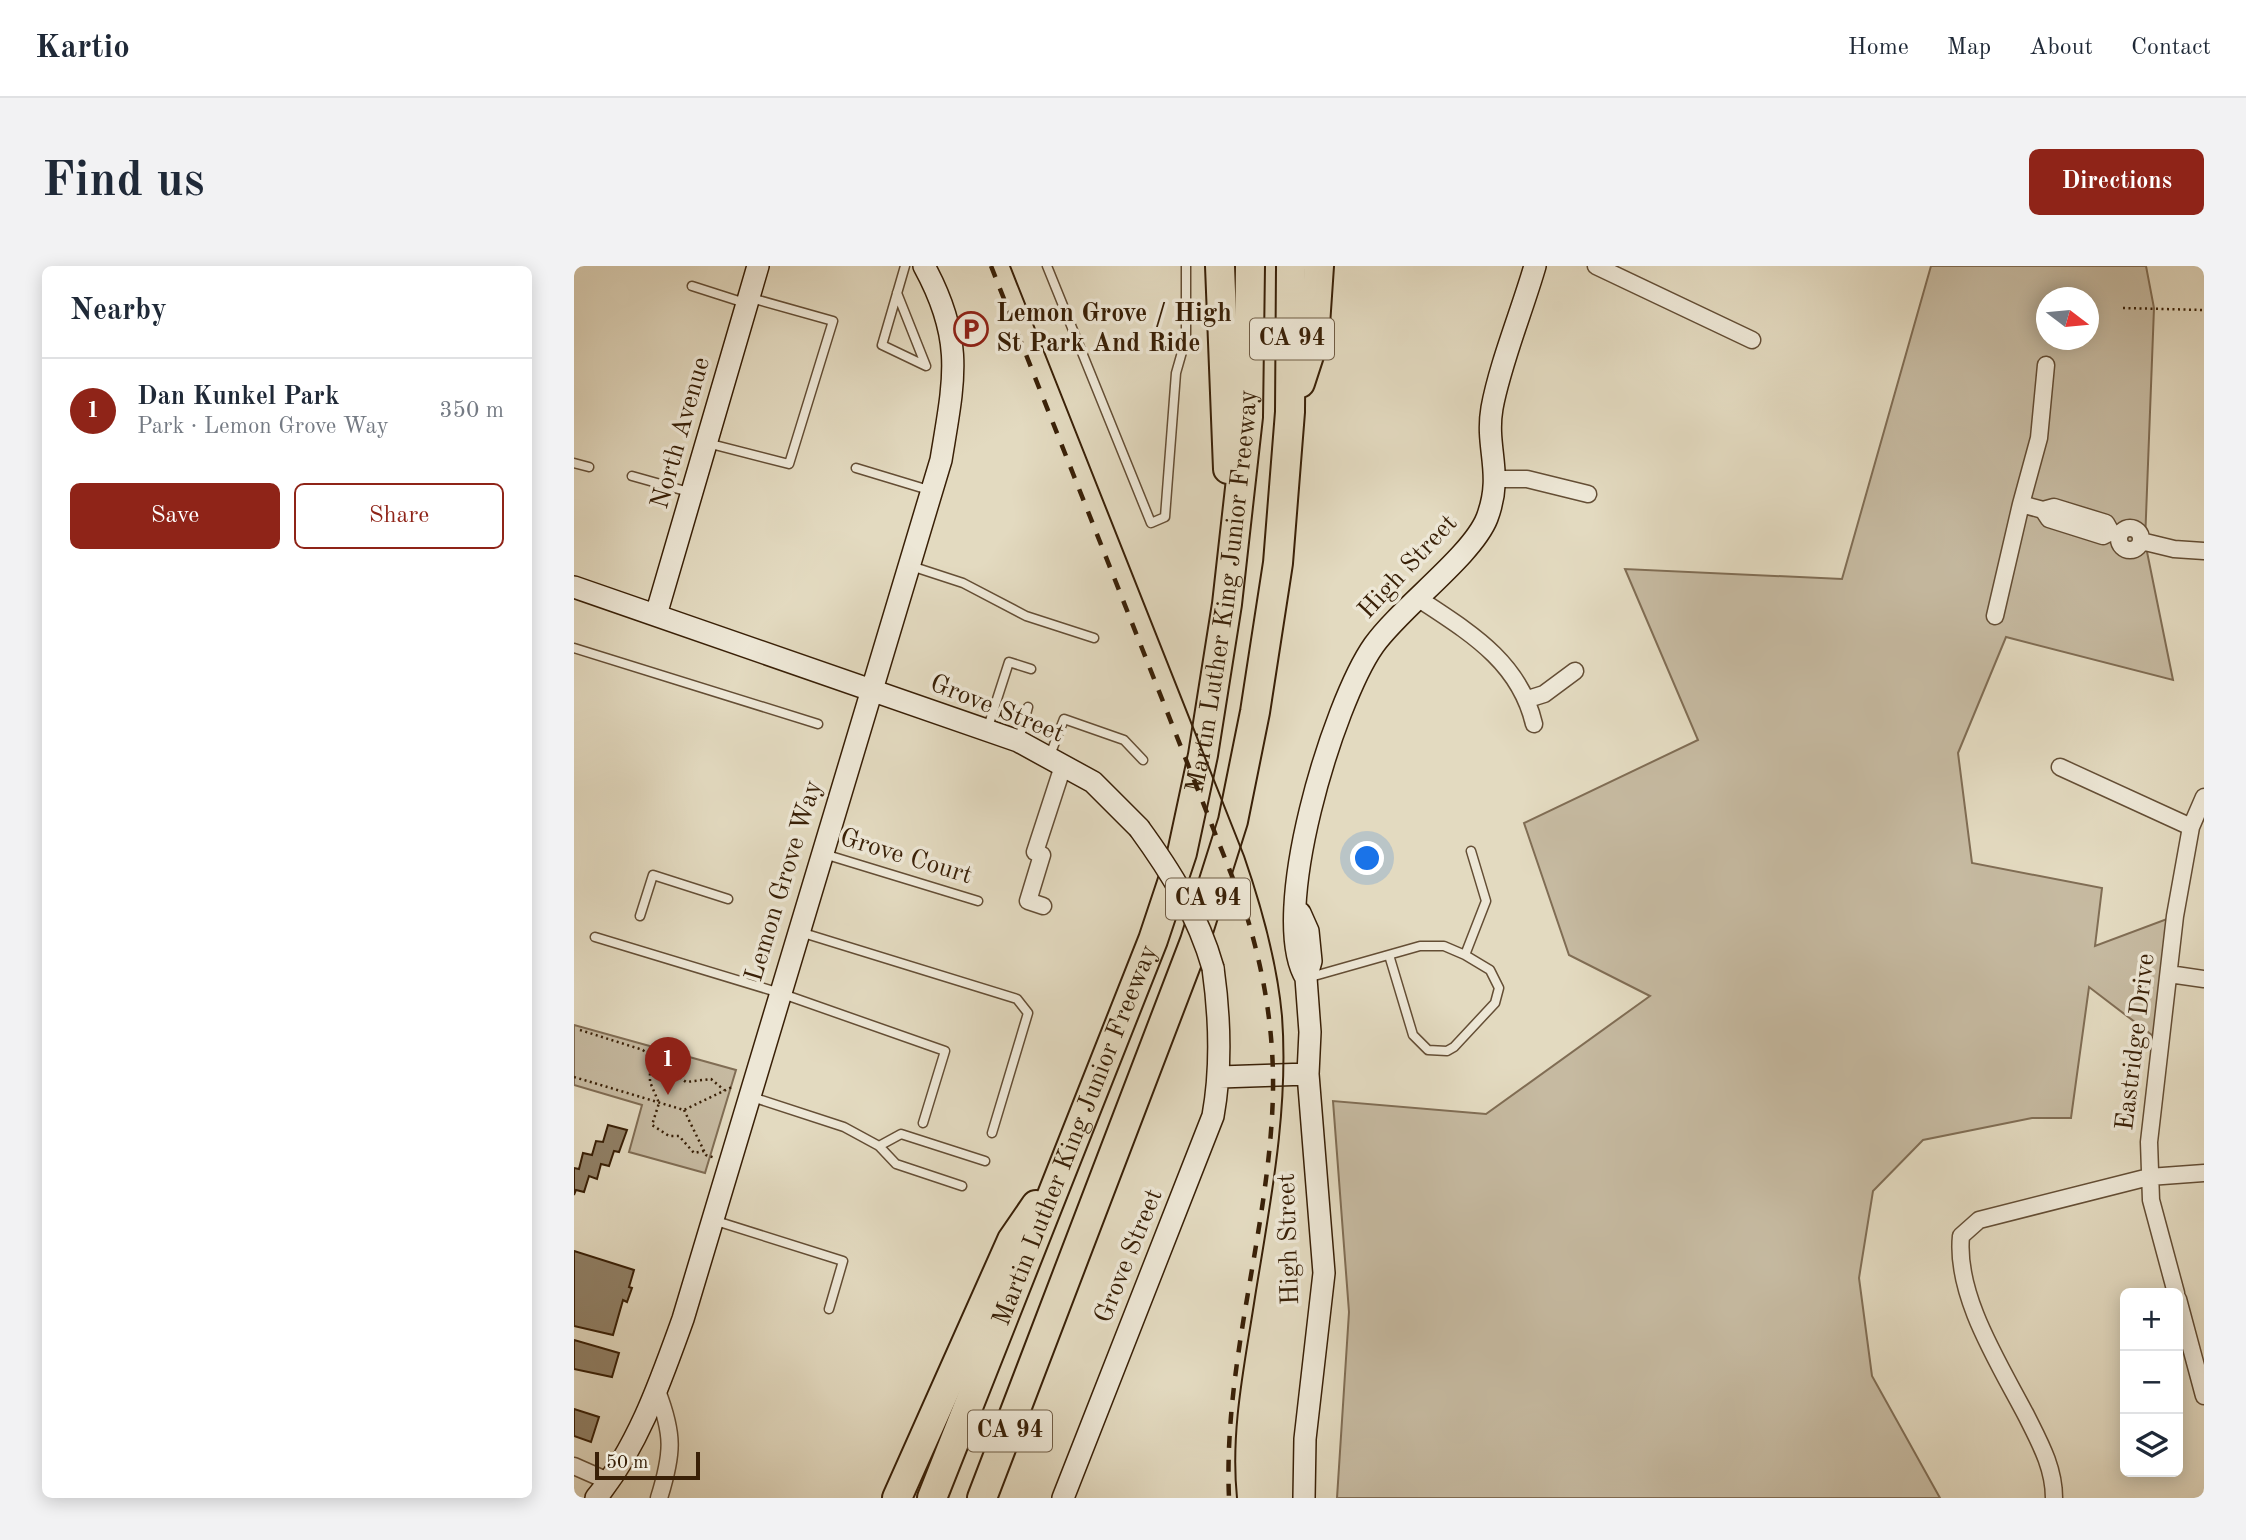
<!DOCTYPE html>
<meta charset="utf-8">
<style>
:root{--surface:#fff;--page:#f2f2f3;--text:#1f2937;--muted:#747a83;--line:#e0e1e3;--accent:#8f2418}
body{margin:0;font-family:"Old Standard TT",serif;background:var(--page);color:var(--text)}
.controls{position:absolute;right:21px;bottom:21px;display:grid;overflow:hidden;border-radius:10px;box-shadow:0 4px 18px #0003}
.controls button{width:63px;height:63px;display:grid;place-items:center;padding:0;border:0;border-bottom:2px solid var(--line);background:var(--surface);color:var(--text);font:35px sans-serif}
.compass{position:absolute;left:1462px;top:21px;width:63px;height:63px;border-radius:50%;background:var(--surface);box-shadow:0 4px 18px #0003;rotate:106deg}
.scale{position:absolute;left:21px;bottom:18px;width:105px;box-sizing:border-box;padding-left:7px;border:4px solid #392007;border-top:0;font-size:19px;line-height:24px;white-space:nowrap;color:#392007;-webkit-text-stroke:5px #ede7d6;paint-order:stroke}
.you{position:absolute;left:794px;top:593px;width:24px;height:24px;margin:-18px;border:5px solid #fff;border-radius:50%;background:#1a73e8;box-shadow:0 0 0 10px #1a73e833}
.badge{display:grid;place-items:center;width:46px;height:46px;border-radius:50%;background:var(--accent);color:#fff;font-size:23px;font-weight:700}
.pin{position:absolute;translate:-50% -58px;filter:drop-shadow(0 2px 4px #0008)}
.pin::after{content:'';position:absolute;top:37px;width:24px;height:21px;background:inherit;clip-path:polygon(0 0,100% 0,50% 100%)}
.list{margin:0;padding:0;list-style:none}
h2{display:flex;justify-content:space-between;align-items:center;height:91px;margin:0;padding:0 28px;font-size:30px}
h2 small{font-size:23px;font-weight:400;color:var(--muted)}
.list li{display:grid;grid-template-columns:46px 1fr auto;gap:21px;align-items:center;box-sizing:border-box;height:105px;padding:0 28px;border-top:2px solid var(--line)}
.list b{display:block;font-size:26px;white-space:nowrap}
.list p{margin:0;font-size:23px;white-space:nowrap;color:var(--muted)}
.list em{font-size:23px;font-style:normal;color:var(--muted)}
.actions{display:flex;gap:14px;padding:21px 28px}
.actions a{flex:1;padding:16px 0;border:2px solid var(--accent);border-radius:10px;text-align:center;font-size:24px;color:var(--accent)}
.actions .main{background:var(--accent);color:#fff}
.icon{flex:none;width:38px;height:38px;fill:none;stroke:currentColor;stroke-width:2;stroke-linecap:round;stroke-linejoin:round}
.map{position:relative;flex:none;width:1630px;height:1232px;overflow:hidden;border-radius:10px}
header{display:flex;align-items:center;gap:42px;box-sizing:border-box;height:98px;padding:0 35px;background:var(--surface);border-bottom:2px solid var(--line)}
header strong{font-size:33px}
nav{display:flex;gap:38px;margin-inline-start:auto;font-size:24px}
.intro{display:flex;align-items:center;justify-content:space-between;box-sizing:border-box;height:168px;padding:0 42px}
h1{margin:0;font-size:49px}
.button{padding:18px 32px;border-radius:10px;background:var(--accent);color:#fff;font-size:24px;font-weight:700}
main{display:flex;gap:42px;padding:0 42px}
aside{flex:1;background:var(--surface);border-radius:10px;box-shadow:0 4px 18px #0003}
.map>svg:first-child{display:block}
.green{fill:#c6baa1;stroke:#806d54;stroke-width:2;fill-rule:evenodd}
.building{fill:#918167;stroke:#392007;stroke-width:2}
.lines{fill:none;stroke-linecap:round;stroke-linejoin:round}
.lane-casing{stroke:#644e35;stroke-width:11}
.street-casing{stroke:#644e35;stroke-width:19}
.secondary-casing{stroke:#392007;stroke-width:24}
.highway-casing{stroke:#392007;stroke-width:32}
.path{stroke:#392007;stroke-width:2.5;stroke-dasharray:2 3.5;stroke-linecap:butt}
.lane{stroke:#ede7d6;stroke-width:8}
.street{stroke:#ede7d6;stroke-width:16}
.secondary{stroke:#ede7d6;stroke-width:21}
.highway{stroke:#e3dac0;stroke-width:28}
.tram{stroke:#392007;stroke-width:2}
.rail{stroke:#392007;stroke-width:4.5;stroke-dasharray:12 12;stroke-linecap:butt}
.secondary-bridge-casing{stroke:#392007;stroke-width:24;stroke-linecap:butt}
.secondary-bridge{stroke:#ede7d6;stroke-width:21}
.labels{text-anchor:middle;dominant-baseline:central;stroke-width:7;stroke-linejoin:round;paint-order:stroke}
.shield{fill:#ede7d6;stroke:#6f5c45;stroke-width:2}
.shield-label{font-size:24px;font-weight:bold;fill:#392007}
.poi-label{font-size:26px;font-weight:bold;fill:#392007;stroke:#ede7d6;text-anchor:start}
.street-label{font-size:26px;fill:#392007;stroke:#ede7d6}
</style>
<header>
<strong>Kartio</strong>
<nav><a>Home</a><a>Map</a><a>About</a><a>Contact</a></nav>
</header>
<div class="intro"><h1>Find us</h1><a class="button">Directions</a></div>
<main>
<aside>
<h2>Nearby<small></small></h2>
<ul class="list">
<li><span class="badge">1</span><div><b>Dan Kunkel Park</b><p>Park · Lemon Grove Way</p></div><em>350 m</em></li>
</ul>
<div class="actions"><a class="main">Save</a><a>Share</a></div>
</aside>
<div class="map">
<svg width="1630" height="1232" viewBox="0 0 1630 1232">
<rect width="100%" height="100%" fill="#e3dac0"/>
<filter id="stains"><feTurbulence type="fractalNoise" baseFrequency=".00286" numOctaves="4"/><feColorMatrix values="0 0 0 0 .2 0 0 0 0 .09 0 0 0 0 .02 0 0 0 .5 -.17"/></filter>
<radialGradient id="worn" r=".72"><stop offset=".6" stop-color="#630" stop-opacity="0"/><stop offset="1" stop-color="#630" stop-opacity=".3"/></radialGradient>
<!-- green -->
<path class="green" d="M1357,0H1572L1580,42L1571,276L1599,414L1432,371L1384,487L1398,597L1528,622L1521,680L1601,650L1587,776L1515,721L1497,852H1458L1349,874L1299,925L1285,1012L1298,1110L1366,1232H763L775,1046L759,835L912,848L1076,730L995,689L950,557L1124,474L1051,303L1268,313ZM1472,32H1514V74H1472Z
M0,759L162,804L131,907L55,886L68,839L0,819Z"/>
<!-- building -->
<path class="building" d="M34,859L53,864L45,886L40,885L35,900L27,898L23,913L15,910L10,926L2,924L0,929V902L5,903L9,887L18,889L22,875L29,876Z
M0,985L60,1004L55,1021L58,1022L53,1036L49,1034L39,1069L0,1060Z
M0,1074L45,1087L38,1111L0,1103Z
M0,1143L25,1151L17,1176L0,1170Z"/>
<g class="lines">
<!-- lane casing -->
<g class="lane-casing">
<path id="lane" d="M473,0L577,257L591,251L602,107L612,72V0
M118,20L171,37
M323,27L352,100L308,79L331,0
M133,177L215,198L259,55L177,32
M0,197L15,201
M282,202L358,225
M58,210L115,226
M337,300L389,317L452,350L520,372
M0,382L244,458
M414,461L435,396L457,403
M445,473L454,441
M476,489L490,453L550,474L569,494
M250,588L404,635
M66,650L79,609L154,633
M226,666L443,733L454,747L418,867
M21,671L206,727L371,785L349,857
M891,689L912,635L897,585
M733,712L846,680H870L891,689L916,704L925,722L921,737L880,781L873,785L854,784L839,769L815,689
M178,831L270,861L305,880L322,898L388,920
M305,880L327,868L411,895
M139,954L269,995L255,1043"/>
</g>
<!-- street casing -->
<g class="street-casing">
<path id="street" d="M1022,0L1178,74
M923,213H953L1014,228
M1447,238L1465,172L1472,99
M1469,244L1475,253L1529,270L1537,266
M1545 273a11 11 0 1 1 22 0a11 11 0 1 1-22 0Z
M1567,275L1600,283L1630,285
M842,331C893,365 945,394 960,458
M1421,350L1447,238L1469,244L1480,241L1532,257L1537,266L1545,269
M954,433L970,428L1001,405
M1486,501L1617,561
M469,640L454,635L468,589L461,586L489,500
M1595,708L1630,713
M1602,1027L1577,934L1575,876L1601,650L1617,561L1630,531
M1604,1033L1630,1130
M83,1125C100,1169 99,1187 85,1232
M0,1200L34,1215
M1480,1232C1480,1202 1466,1177 1453,1151C1426,1099 1381,1030 1387,970L1405,954L1575,911L1630,907"/>
</g>
<!-- secondary casing -->
<g class="secondary-casing">
<path id="secondary" d="M0,321L444,475L519,516L565,562
M82,349L184,0
M726,647L734,665L737,695L732,712L736,766L734,808L750,1007L731,1173L730,1232
M732,712C694,650 759,437 800,379C827,341 898,290 913,252C930,207 911,183 918,142C926,98 948,45 961,0
M646,811L734,808
M22,1232C64,1181 87,1114 109,1053L367,194C380,114 391,75 350,0
M489,1232L639,850C648,800 646,752 639,702"/>
</g>
<!-- highway casing -->
<g class="highway-casing">
<g id="highway">
<path d="M646,0L654,203"/>
<path d="M726,117L740,74L745,0"/>
<path d="M323,1232L438,974L462,939"/>
<path id="s1" d="M358,1232L579,674L608,587L629,489L653,338L674,151L676,0"/>
<path d="M408,1232L621,675L659,555L681,446L704,297L716,146L717,0"/>
</g>
</g>
<!-- path -->
<path class="path" d="M1549,42L1630,44
M6,764L69,784L82,800
M0,811L110,844L160,820
M110,844L132,889L141,892
M130,885L120,887L105,870H95L78,859L85,837L76,816V807L88,799L112,816L137,813L150,824"/>
<!-- lane -->
<use href="#lane" class="lane"/>
<!-- street -->
<use href="#street" class="street"/>
<!-- secondary -->
<use href="#secondary" class="secondary"/>
<!-- highway -->
<use href="#highway" class="highway"/>
<!-- tram -->
<path class="tram" d="M436,0L670,590C688,642 703,695 708,750C715,844 696,938 681,1031C671,1097 656,1164 663,1232"/>
<!-- rail -->
<path class="rail" d="M417,0L669,638C689,700 700,761 699,826C696,963 649,1095 655,1232"/>
<!-- secondary-bridge casing -->
<g class="secondary-bridge-casing">
<path id="secondary-bridge" d="M565,562C597,606 624,649 639,702"/>
</g>
<!-- secondary-bridge -->
<use href="#secondary-bridge" class="secondary-bridge"/>
</g>
<!-- icons -->
<defs>
<g id="parking-ring" transform="scale(1.75)"><circle r="9.5" fill="#ede7d6" stroke="#8f2418" stroke-width="1.5"/><path d="M-3.5-5.5H1a3.5 3.5 0 0 1 0 7H-1V5.5H-3.5ZM-1-3.4V-.6H.8a1.4 1.4 0 0 0 0-2.8Z" fill="#8f2418"/></g>
</defs>
<g fill-rule="evenodd">
<use href="#parking-ring" x="397" y="63"/>
</g>
<g class="labels">
<!-- shield labels -->
<g class="shield">
<rect x="676" y="52.5" width="84" height="41" rx="5"/>
<rect x="592" y="612.5" width="84" height="41" rx="5"/>
<rect x="394" y="1144.5" width="84" height="41" rx="5"/>
</g>
<g class="shield-label">
<text x="718" y="73">CA 94</text>
<text x="634" y="633">CA 94</text>
<text x="436" y="1165">CA 94</text>
</g>
<!-- poi labels -->
<g class="poi-label">
<text x="422" y="48">Lemon Grove / High<tspan x="422" dy="30">St Park And Ride</tspan></text>
</g>
<!-- street labels -->
<g class="street-label">
<text transform="translate(107 167) rotate(-74)">North Avenue</text>
<text transform="translate(834 301) rotate(-47)">High Street</text>
<text stroke="none"><textPath href="#s1" startOffset="957">Martin Luther King Junior Freeway</textPath></text>
<text transform="translate(423 443) rotate(22)">Grove Street</text>
<text transform="translate(332 591) rotate(17)">Grove Court</text>
<text transform="translate(210 615) rotate(-73)">Lemon Grove Way</text>
<text transform="translate(1562 776) rotate(-83)">Eastridge Drive</text>
<text stroke="none"><textPath href="#s1" startOffset="390">Martin Luther King Junior Freeway</textPath></text>
<text transform="translate(715 973) rotate(-92)">High Street</text>
<text transform="translate(555 990) rotate(-68)">Grove Street</text>
</g>
</g>
<rect width="100%" height="100%" filter="url(#stains)"/>
<rect width="100%" height="100%" fill="url(#worn)"/>
</svg>
<div class="controls">
<button>+</button>
<button>−</button>
<button><svg class="icon" aria-label="layers" viewBox="0 0 24 24"><path d="M12 4l9 5-9 5-9-5zM3 14l9 5 9-5"/></svg></button>
</div>
<svg class="compass" viewBox="-18 -18 36 36"><path d="M0-13l5 13h-10z" fill="#e53935"/><path d="M0 13l5-13h-10z" fill="#747a83"/></svg>
<div class="scale">50 m</div>
<div class="you"></div>
<div class="pin badge" style="left:94px;top:829px">1</div>
</div>
</main>
